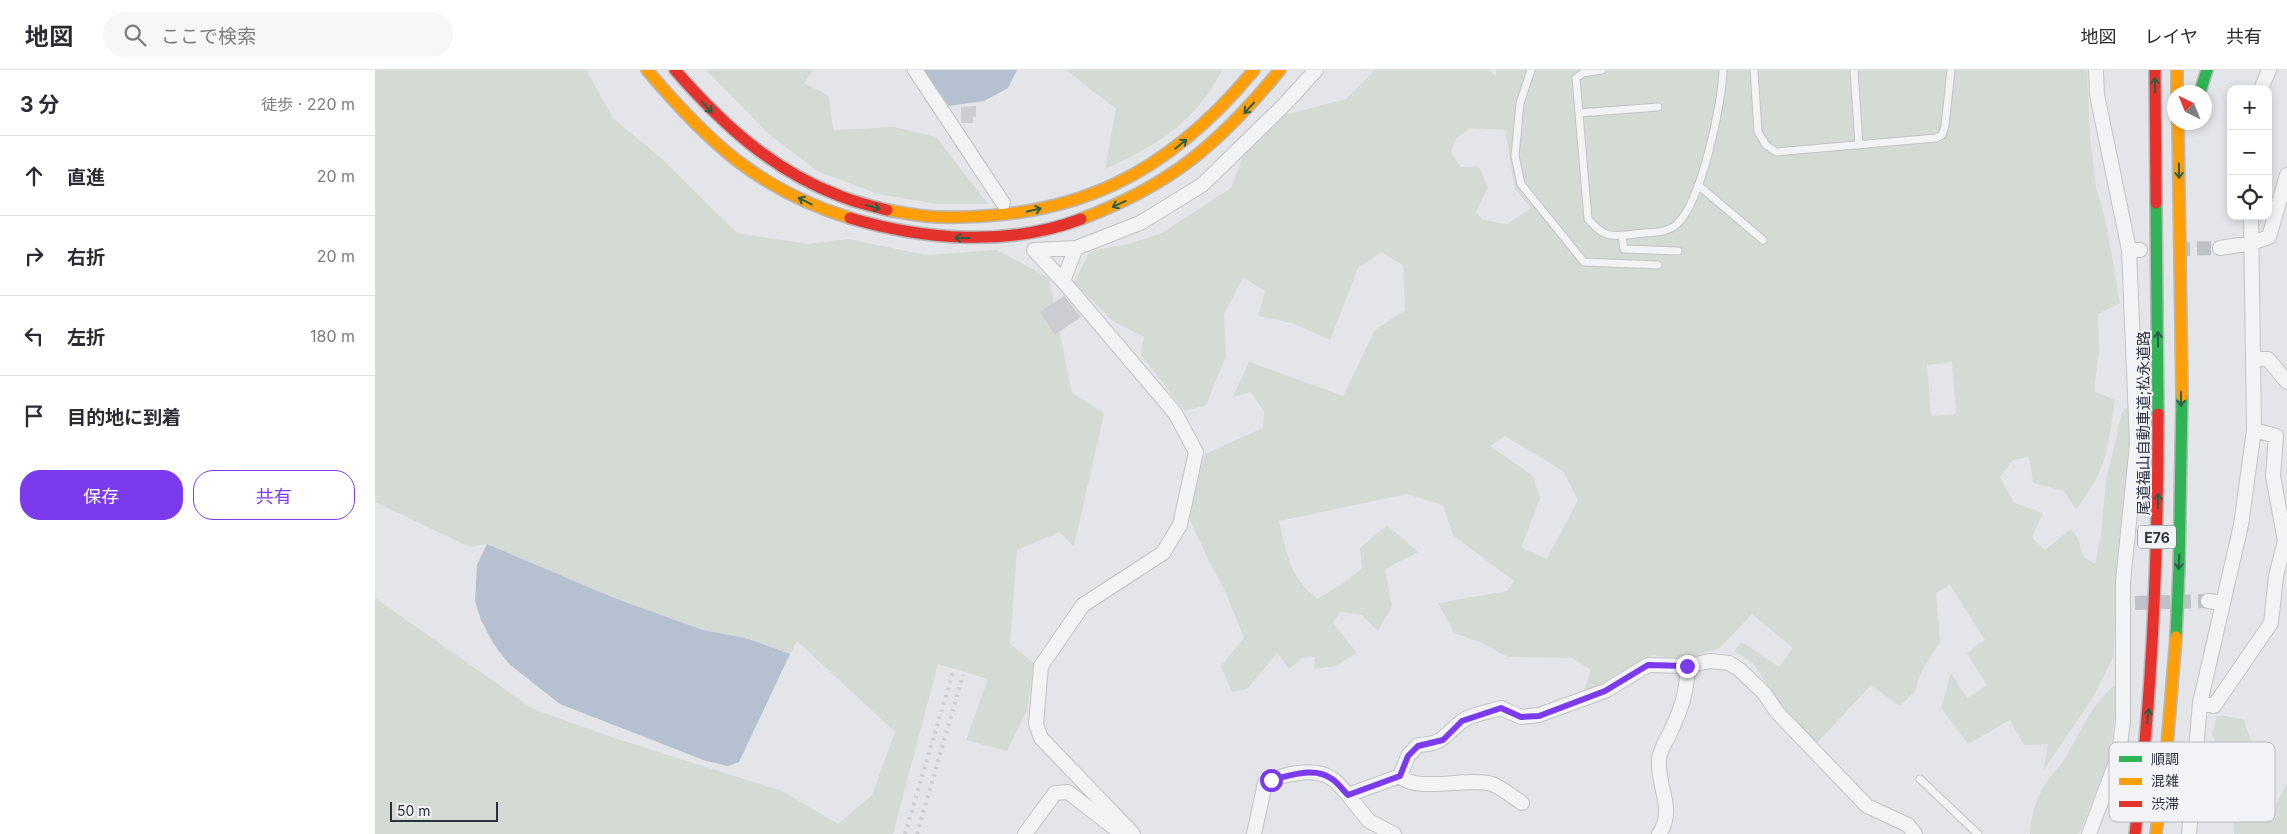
<!DOCTYPE html>
<html lang="ja">
<meta charset="utf-8">
<style>
:root{--surface:#fff;--page:#f7f7f7;--text:#2b2b33;--muted:#7c7c81;--line:#e1e1e2;--accent:#7c3aed}
body{margin:0;font-family:Inter,"Noto Sans JP",sans-serif;background:var(--page);color:var(--text)}
.controls{position:absolute;right:15px;top:15px;display:grid;overflow:hidden;border-radius:10px;box-shadow:0 2px 8px #0003}
.controls button{width:45px;height:45px;display:grid;place-items:center;padding:0;border:0;border-bottom:1px solid var(--line);background:var(--surface);color:var(--text);font:25px sans-serif}
.compass{position:absolute;left:1792px;top:15px;width:45px;height:45px;border-radius:50%;background:var(--surface);box-shadow:0 2px 8px #0003;rotate:317deg}
.scale{position:absolute;left:15px;bottom:12px;width:108px;box-sizing:border-box;padding-left:5px;border:2px solid #2c313f;border-top:0;font-size:14px;line-height:18px;white-space:nowrap;color:#2c313f;-webkit-text-stroke:4px #f2f3f6;paint-order:stroke}
.stop{position:absolute;width:15px;height:15px;margin:-11px;border:4px solid #7c3aed;border-radius:50%;background:#fff}
.stop.end{background:#7c3aed;border-color:#fff;box-shadow:0 1px 5px #0008}
.list{margin:0;padding:0;list-style:none}
h2{display:flex;justify-content:space-between;align-items:center;height:65px;margin:0;padding:0 20px;font-size:21px}
h2 small{font-size:16px;font-weight:400;color:var(--muted)}
.list li{display:grid;grid-template-columns:32px 1fr auto;gap:15px;align-items:center;box-sizing:border-box;height:80px;padding:0 20px;border-top:1px solid var(--line)}
.list b{display:block;font-size:19px;white-space:nowrap}
.list em{font-size:16px;font-style:normal;color:var(--muted)}
.actions{display:flex;gap:10px;padding:15px 20px}
.actions a{flex:1;padding:11px 0;border:1px solid var(--accent);border-radius:20px;text-align:center;font-size:18px;color:var(--accent)}
.actions .main{background:var(--accent);color:#fff}
.icon{flex:none;width:28px;height:28px;fill:none;stroke:currentColor;stroke-width:2;stroke-linecap:round;stroke-linejoin:round}
.map{position:relative;flex:none;width:1912px;height:764px;overflow:hidden}
header{display:flex;align-items:center;gap:30px;box-sizing:border-box;height:70px;padding:0 25px;background:var(--surface);border-bottom:1px solid var(--line)}
header strong{font-size:24px}
nav{display:flex;gap:28px;margin-inline-start:auto;font-size:18px}
.search{width:350px;height:45px;background:var(--page);display:flex;align-items:center;gap:12px;box-sizing:border-box;padding:0 18px;border-radius:28px;color:var(--muted);font-size:19px}
main{display:flex}
aside{flex:1;background:var(--surface)}
.map>svg:first-child{display:block}
.green{fill:#d4dbd4;fill-rule:evenodd}
.water{fill:#b5c0d0}
.building{fill:#cccdd0}
.lines{fill:none;stroke-linecap:round;stroke-linejoin:round}
.street-tunnel{stroke:#bec1c6;stroke-width:14;stroke-dasharray:14 7;stroke-linecap:butt}
.lane-casing{stroke:#c2c3c6;stroke-width:9}
.street-casing{stroke:#c2c3c6;stroke-width:16}
.fast-casing{stroke:#b6b8bc;stroke-width:14}
.slow-casing{stroke:#b6b8bc;stroke-width:14}
.jam-casing{stroke:#b6b8bc;stroke-width:14}
.lane{stroke:#f2f3f5;stroke-width:7}
.street{stroke:#f2f3f5;stroke-width:14}
.fast{stroke:#30b455;stroke-width:11}
.slow{stroke:#ff9f0a;stroke-width:11}
.jam{stroke:#e5322d;stroke-width:11}
.rail{stroke:#cccdcf;stroke-width:4;stroke-dasharray:2.5 5;stroke-linecap:butt}
.oneway{stroke:#2d5f47}
.route{stroke:#7c3aed;stroke-width:6}
.labels{text-anchor:middle;dominant-baseline:central;stroke-width:4;stroke-linejoin:round;paint-order:stroke}
.shield{fill:#f2f3f6;stroke:#676b76;stroke-width:1}
.shield-label{font-size:14px;font-weight:bold;fill:#2c313f}
.street-label{font-size:15px;fill:#2c313f;stroke:#f2f3f6}
.key{fill:#f2f3f6;stroke:#b7b9bf;stroke-width:1}
.key-label{font-size:14px;fill:#2c313f}
</style>
<header>
<strong>地図</strong>
<div class="search"><svg class="icon" aria-label="search" viewBox="0 0 24 24"><circle cx="10" cy="10" r="6"/><path d="M15 15l6 6"/></svg>ここで検索</div>
<nav><a>地図</a><a>レイヤ</a><a>共有</a></nav>
</header>
<main>
<aside>
<h2>3 分<small>徒歩 · 220 m</small></h2>
<ul class="list">
<li><svg class="icon" aria-label="ahead" viewBox="0 0 24 24"><path d="M12 20V5M6 11l6-6 6 6"/></svg><div><b>直進</b></div><em>20 m</em></li>
<li><svg class="icon" aria-label="right" viewBox="0 0 24 24"><path d="M7 20v-9h11M14 6l5 5-5 5"/></svg><div><b>右折</b></div><em>20 m</em></li>
<li><svg class="icon" aria-label="left" viewBox="0 0 24 24"><path d="M17 20v-9H6M10 6l-5 5 5 5"/></svg><div><b>左折</b></div><em>180 m</em></li>
<li><svg class="icon" aria-label="arrive" viewBox="0 0 24 24"><path d="M6 21V4h12l-3 4 3 4H6"/></svg><div><b>目的地に到着</b></div></li>
</ul>
<div class="actions"><a class="main">保存</a><a>共有</a></div>
</aside>
<div class="map">
<svg width="1912" height="764" viewBox="0 0 1912 764">
<rect width="100%" height="100%" fill="#e3e5e8"/>
<!-- green -->
<path class="green" d="M0,0H211L238,48L287,89L362,163L432,174L474,169L550,185L622,180L674,208L697,323L729,343L699,477L685,462L642,480L635,574L659,593L652,640L632,681L591,670L613,609L563,594L518,764H0V528L158,639L239,668L407,721L463,754L497,725L520,662L422,571L415,584L374,569L328,560L242,529L112,474L95,477L0,432Z
M331,0H438L429,13L454,26L458,60L519,57L561,67L613,134H563L503,124L442,101L394,64Z
M691,0H847C822,51 780,77 730,99L741,39Z
M1000,0H1113L1121,6V0H1712L1715,67L1721,117L1731,153L1745,233L1723,244L1724,281L1719,321L1740,330C1733,376 1732,401 1701,439L1689,421L1658,413L1654,387L1638,390L1625,407L1639,433L1668,443L1657,468L1670,480L1696,459L1703,468L1708,486L1720,494L1726,466L1731,411L1747,342L1755,335L1757,380L1741,499L1739,585L1719,626L1668,701L1673,674L1649,675L1635,650L1593,674L1566,638L1576,603L1592,628L1612,615L1592,583L1610,570L1575,515L1561,523L1565,572L1546,602L1540,621L1525,636L1496,615L1442,673L1410,642L1378,593L1359,581L1367,572L1404,597L1418,578L1377,544L1345,578L1308,590L1278,585L1228,615L1209,621L1216,600L1197,588L1133,587L1107,573L1079,563L1063,533L1132,521L1139,511L1078,465L1068,435L1032,424L904,451C912,483 914,508 943,529L973,510L987,498L985,478L1012,455L1043,482L1010,499L1017,536L1003,561L987,545L965,542L958,553L982,583L960,596L939,599L940,587L927,588L914,599L902,583L872,619L857,622L846,596L869,568L851,523L834,491L813,446L830,384L888,358L889,342L876,322L858,327L874,292L968,326L1000,260L1030,240L1028,195L1006,182L983,198L955,270L917,253L883,246L890,221L868,207L849,244L851,286L831,335L810,341L766,285L769,267L738,251L699,213L715,181L753,174L787,163L856,118L871,79L901,47L971,29ZM1095,58L1130,60L1140,119L1156,138L1132,154L1108,150L1101,142L1113,117L1104,97H1086L1076,82L1081,69ZM1577,292L1581,344L1556,346L1552,295ZM1130,366L1188,401L1203,430L1172,489L1146,478L1165,429L1158,406L1115,376Z
M1740,615V646L1734,689L1705,762L1702,764H1655C1656,746 1661,728 1671,713C1677,703 1687,695 1692,685C1706,660 1717,634 1740,615Z
M1842,646H1852L1869,650L1876,671L1887,743L1900,736L1912,713V764H1859L1857,710L1837,664Z"/>
<!-- water -->
<path class="water" d="M548,0H642L633,18L609,31L574,36Z
M112,474L242,529L328,560L374,569L415,584L364,692L353,696L331,691L185,634L134,594L118,573L106,550L100,531L102,495Z"/>
<!-- building -->
<path class="building" d="M601,36V47H598V53H586V37Z
M689,226L706,247L680,265L665,242Z"/>
<g class="lines">
<!-- street-tunnel -->
<path class="street-tunnel" d="M1801,179L1845,178
M1760,533L1833,531"/>
<!-- lane casing -->
<g class="lane-casing">
<path id="lane" d="M1156,0L1145,33L1140,86L1146,114L1209,192L1283,195
M1227,0L1208,3L1201,8L1213,149C1229,168 1237,167 1260,164C1274,162 1293,164 1303,153C1327,129 1347,34 1348,0
M1379,0L1383,62L1391,75L1401,82L1561,68L1567,65L1570,56L1576,0
M1479,0L1484,75
M1204,43L1283,37
M1323,115L1388,170
M1247,166L1249,179L1303,181
M1545,709L1603,764"/>
</g>
<!-- street casing -->
<g class="street-casing">
<path id="street" d="M540,0L628,133
M1721,0L1722,25L1754,180H1765
M1886,19L1894,0
M701,178L688,211L800,343L821,382L805,455L788,483L708,535L666,596L661,654L666,668L758,764
M1845,178L1877,173L1894,167L1912,105
M659,180L701,178L765,153L827,115L909,35L941,0
M659,180L688,211
M1878,289H1893L1912,312
M1833,531L1847,533
M1825,633L1839,636L1896,553L1901,506L1910,471L1898,406L1901,366L1879,360
M1025,706C1041,723 1093,707 1117,714C1127,718 1138,727 1147,733
M973,725L994,751L1019,764
M650,764L680,723L693,722L742,760L753,758
M879,764L890,713C908,704 939,697 956,708C963,712 968,720 973,725L1025,706L1033,686L1043,675C1069,674 1068,666 1086,652C1096,644 1114,642 1126,638L1146,647L1164,645L1230,621L1273,595L1312,596L1335,591L1354,593L1365,600L1389,623L1402,642L1492,736L1533,755L1540,764
M1284,764C1301,739 1282,717 1284,690C1284,682 1290,673 1294,665C1305,642 1313,622 1312,596
M1714,764L1744,684L1748,651V511L1762,374L1754,180
M1814,764L1825,633L1866,455L1879,360L1876,146"/>
</g>
<!-- fast casing -->
<g class="fast-casing">
<path id="fast" d="M1825,22L1832,0
M1781,133L1783,344
M1801,567L1804,498L1807,326"/>
</g>
<!-- slow casing -->
<g class="slow-casing">
<path id="slow" d="M272,0C332,71 383,120 475,148
M1802,0V22
M1803,52L1807,326
M512,140C529,143 548,147 565,147C701,150 793,104 879,0
M706,149C796,115 844,74 905,0
M1781,764L1792,676L1801,567"/>
</g>
<!-- jam casing -->
<g class="jam-casing">
<path id="jam" d="M300,0C346,53 398,101 465,126C480,132 496,136 512,140
M1780,0L1781,133
M475,148C549,170 632,177 706,149
M1760,764C1778,624 1783,484 1783,344"/>
</g>
<!-- lane -->
<use href="#lane" class="lane"/>
<!-- street -->
<use href="#street" class="street"/>
<!-- fast -->
<use href="#fast" class="fast"/>
<!-- slow -->
<use href="#slow" class="slow"/>
<!-- jam -->
<use href="#jam" class="jam"/>
<!-- rail -->
<path class="rail" d="M530,764L578,602
M542,764L588,605"/>
</g>
<!-- one-way arrows -->
<defs><path id="oneway-shaft" d="M-6 0H5M1.5-3L5.5 0L1.5 3" fill="none" stroke-width="1.6" stroke-linecap="round" stroke-linejoin="round" transform="scale(1.25)"/></defs>
<g class="oneway">
<use href="#oneway-shaft" transform="translate(1780 15) rotate(-91)"/>
<use href="#oneway-shaft" transform="translate(332 37) rotate(46)"/>
<use href="#oneway-shaft" transform="translate(874 38) rotate(133)"/>
<use href="#oneway-shaft" transform="translate(806 74) rotate(-39)"/>
<use href="#oneway-shaft" transform="translate(1804 101) rotate(89)"/>
<use href="#oneway-shaft" transform="translate(430 131) rotate(-154)"/>
<use href="#oneway-shaft" transform="translate(744 134) rotate(155)"/>
<use href="#oneway-shaft" transform="translate(498 137) rotate(15)"/>
<use href="#oneway-shaft" transform="translate(659 140) rotate(-13)"/>
<use href="#oneway-shaft" transform="translate(587 168) rotate(180)"/>
<use href="#oneway-shaft" transform="translate(1783 269) rotate(-90)"/>
<use href="#oneway-shaft" transform="translate(1806 329) rotate(90)"/>
<use href="#oneway-shaft" transform="translate(1783 431) rotate(-90)"/>
<use href="#oneway-shaft" transform="translate(1804 492) rotate(93)"/>
<use href="#oneway-shaft" transform="translate(1773 646) rotate(-85)"/>
</g>
<g class="lines">
<!-- route -->
<path class="route" d="M896,710C915,706 939,696 957,709C963,713 968,720 973,725L1025,706L1033,686L1043,676L1068,670L1087,651L1126,638L1146,647L1164,646L1230,621L1273,595L1312,596"/>
</g>
<g class="labels">
<!-- shield labels -->
<rect class="shield" x="1763" y="455.5" width="38" height="23" rx="4"/>
<g class="shield-label">
<text x="1782" y="467">E76</text>
</g>
<!-- street labels -->
<g class="street-label">
<text transform="translate(1768 353) rotate(-90)">尾道福山自動車道;松永道路</text>
</g>
</g>
<!-- legend -->
<rect x="1734" y="672" width="166" height="80" rx="8" class="key"/>
<rect x="1744" y="686" width="23" height="6" fill="#30b455"/>
<rect x="1744" y="708" width="23" height="7" fill="#ff9f0a"/>
<rect x="1744" y="731" width="23" height="6" fill="#e5322d"/>
<g class="key-label">
<text x="1776" y="694">順調</text>
<text x="1776" y="716">混雑</text>
<text x="1776" y="739">渋滞</text>
</g>
</svg>
<div class="controls">
<button>+</button>
<button>−</button>
<button><svg class="icon" aria-label="locate" viewBox="0 0 24 24"><circle cx="12" cy="12" r="6"/><path d="M12 2v4M12 18v4M2 12h4M18 12h4"/></svg></button>
</div>
<svg class="compass" viewBox="-18 -18 36 36"><path d="M0-13l5 13h-10z" fill="#e53935"/><path d="M0 13l5-13h-10z" fill="#7c7c81"/></svg>
<div class="scale">50 m</div>
<div class="stop" style="left:896px;top:710px"></div>
<div class="stop end" style="left:1312px;top:596px"></div>
</div>
</main>
